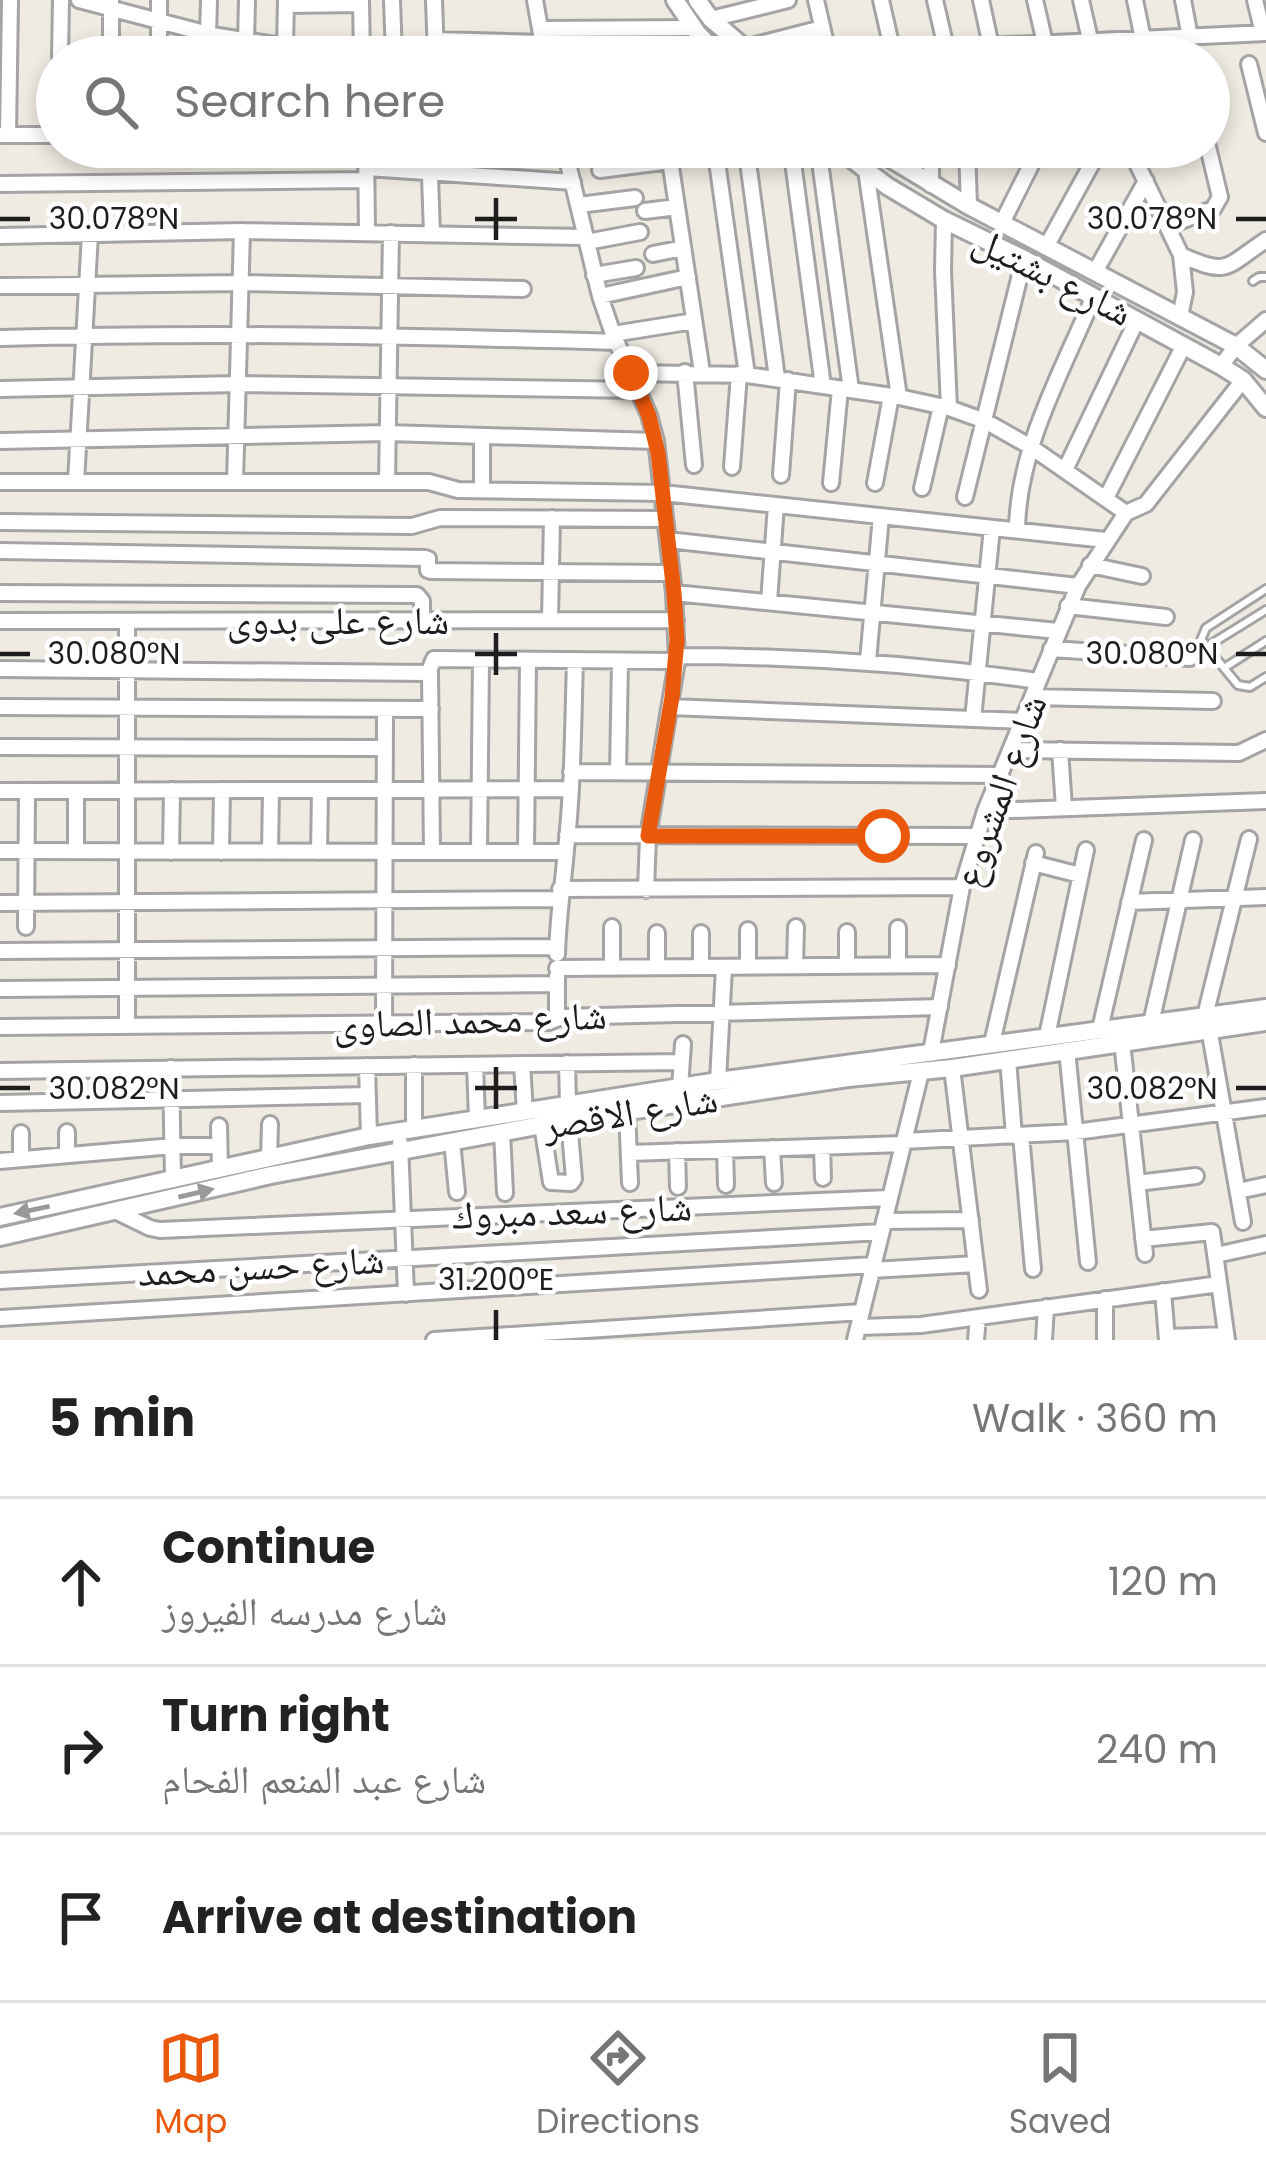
<!DOCTYPE html>
<meta charset="utf-8">
<style>
:root{--surface:#fff;--page:#f2f2f2;--text:#222;--muted:#767676;--line:#e0e0e0;--accent:#ea580c}
body{margin:0;font-family:Poppins,"Noto Naskh Arabic",sans-serif;background:var(--page);color:var(--text)}
.stop{position:absolute;width:36px;height:36px;margin:-27px;border:9px solid #ea580c;border-radius:50%;background:#fff}
.stop.end{background:#ea580c;border-color:#fff;box-shadow:0 3px 12px #0008}
.list{margin:0;padding:0;list-style:none}
h2{display:flex;justify-content:space-between;align-items:center;height:156px;margin:0;padding:0 48px;font-size:51px}
h2 small{font-size:39px;font-weight:400;color:var(--muted)}
.list li{display:grid;grid-template-columns:78px 1fr auto;gap:36px;align-items:center;box-sizing:border-box;height:168px;padding:0 48px;border-top:3px solid var(--line)}
.list b{display:block;font-size:45px;white-space:nowrap}
.list p{margin:0;font-size:39px;white-space:nowrap;color:var(--muted)}
.list em{font-size:39px;font-style:normal;color:var(--muted)}
.icon{flex:none;width:66px;height:66px;fill:none;stroke:currentColor;stroke-width:2;stroke-linecap:round;stroke-linejoin:round}
.map{position:relative;flex:none;width:1266px;height:1340px;overflow:hidden}
.search{position:absolute;background:var(--surface);box-shadow:0 6px 18px #0003;left:36px;right:36px;top:36px;height:132px;display:flex;align-items:center;gap:30px;box-sizing:border-box;padding:0 42px;border-radius:66px;color:var(--muted);font-size:45px}
.sheet{height:660px;background:var(--surface)}
nav{display:flex;justify-content:space-around;align-items:center;box-sizing:border-box;height:168px;border-top:3px solid var(--line);background:var(--surface);font-size:33px;color:var(--muted)}
nav a{display:grid;justify-items:center;gap:6px}
nav .on{color:var(--accent)}
.map>svg:first-child{display:block}
.lines{fill:none;stroke-linecap:round;stroke-linejoin:round}
.service-casing{stroke:#a4a4a4;stroke-width:12}
.minor-casing{stroke:#a4a4a4;stroke-width:20}
.tertiary-casing{stroke:#a4a4a4;stroke-width:22}
.service{stroke:#fff;stroke-width:6}
.minor{stroke:#fff;stroke-width:14}
.tertiary{stroke:#fff;stroke-width:16}
.oneway{fill:#999}
.route{stroke:#ea580c;stroke-width:15}
.ticks{fill:none;stroke:#1d1d1d;stroke-width:4.5}
.labels{text-anchor:middle;dominant-baseline:central;stroke-width:9;stroke-linejoin:round;paint-order:stroke}
.street-label{font-size:39px;fill:#1d1d1d;stroke:#fff}
.ticks-label{font-size:30px;text-anchor:middle;fill:#1d1d1d;stroke:#fff;stroke-width:9;stroke-linejoin:round;paint-order:stroke}
</style>
<div class="map">
<svg width="1266" height="1340" viewBox="0 0 1266 1340">
<rect width="100%" height="100%" fill="#efebe2"/>
<g class="lines">
<!-- service casing -->
<g class="service-casing">
<path id="service" d="M1253,281L1259,277H1266
M1266,589L1206,628L1201,640L1238,685L1250,687L1266,677
M1208,646L1266,610
M1224,668L1266,641"/>
</g>
<!-- minor casing -->
<g class="minor-casing">
<path id="minor" d="M79,0L212,35L351,57
M111,0V57
M159,0V57
M361,0L362,57
M392,0L394,57
M434,0L436,57
M535,0L545,57
M816,0L829,57
M881,0L894,57
M935,0L946,48
M981,0L991,46
M1035,0L1045,43
M1081,0L1094,57
M1135,0L1143,39
M1183,0L1190,37
M1255,0L1263,33
M286,5L361,4
M711,19L788,0
M540,29L694,28
M208,34L209,0
M212,35V57
M1183,37L1187,57
M435,40L542,43
M246,41L247,0
M543,46L610,57
M285,47L286,0
M744,48L822,28
M60,57L61,0
M911,57L946,48L1266,33
M1249,64L1266,133
M2,135H57
M8,135L10,0
M366,147L367,232
M429,147L432,234
M564,147L600,296L613,334L649,415L656,441L674,593L677,661L648,836L646,890
M668,147L702,372
M715,147L747,375
M746,147L777,378
M791,147L823,386
M818,147L851,390
M967,147L969,206
M1129,147L1181,255L1185,292L1180,317
M367,168L573,182
M600,170L670,161
M866,170L899,397
M0,184L366,180
M931,185V147
M579,205L635,198
M645,211L677,207
M944,220L943,271L949,408
M1002,223L1040,147
M1167,226L1213,209L1220,197L1208,147
M0,236L242,231L586,237
M587,242L640,232
M1046,247L1101,147
M653,254L683,248
M1181,255C1229,277 1225,267 1266,240
M1095,272L1146,181
M594,275L636,268
M0,286L241,283L523,289
M600,296L688,277
M613,334L694,321
M0,338C206,332 411,336 616,342
M1221,366L1236,346L1266,320
M685,372L694,465
M631,373L747,375L899,397L949,408L985,421L1031,447L1126,513
M0,389L238,384L639,390
M0,441L388,433L656,441
M732,467L739,374
M1065,470L1137,320
M781,475L788,380
M0,482H429L458,490L663,493L1106,540
M76,482L90,234
M235,482L242,231
M387,482L391,233
M831,483L840,389
M875,483L891,396
M922,488L941,406
M482,490V438
M965,497L1024,259
M1106,498L1184,345
M0,522L412,526L440,518L664,519
M1017,530C1018,448 1062,372 1093,298
M668,540L1078,586
M0,551L425,558L428,559V570L431,571L672,573
M1090,565L1142,576
M0,593L417,595L422,601V620
M674,593L1058,631
M769,602L776,505
M1068,606L1166,617
M550,620L552,518
M0,621L676,620
M1051,649L1190,658
M676,656C798,656 918,664 1038,681
M868,661L881,516
M0,669L428,673L434,659L677,661
M430,672L432,852
M1032,697L1213,701
M0,707L431,709
M670,707L1023,721
M973,719L992,528
M0,747L385,748
M1011,750L1239,753L1266,740
M1060,750L1064,808
M571,772L1001,775
M618,772L620,661
M0,791L571,789
M76,791V851
M985,811L1266,801
M567,835L976,836
M0,851L566,852
M171,852L172,790
M221,852L222,790
M270,852L271,790
M319,852L320,790
M479,852L481,660
M526,852L528,660
M1033,863L1080,875
M560,889L962,887
M1129,902L1266,897
M0,903L559,899
M26,927L27,791
M748,930V966
M0,951L557,947
M557,954C558,918 563,885 566,850C573,787 573,724 575,661
M898,965V928
M795,966L796,927
M847,966V932
M612,967V927
M657,967V933
M701,967V933
M557,968L948,965
M0,989L557,984
M1205,1016L1249,839
M557,1019V976
M384,1023L385,709
M1151,1023L1193,840
M127,1026V621
M0,1027L549,1022L561,1017L940,1007
M1209,1028L1243,1222
M1100,1029L1144,840
M1047,1036L1086,850
M1122,1042L1145,1254
M992,1043L1036,853
M1067,1050L1088,1262
M931,1052L962,887L985,811L1078,586L1126,513L1146,504L1243,380
M1008,1059L1014,1136
M567,1063L568,1105
M522,1064L525,1112
M414,1065V1129
M475,1065L477,1119
M367,1066L369,1136
M171,1068L173,1179
M952,1068L979,1290
M0,1071L681,1062
M718,1081L724,967
M680,1088L683,1044
M0,1103L368,1095
M627,1111L630,1183
M542,1125L551,1182L571,1183L574,1179L569,1120
M219,1126L220,1169
M67,1132V1155
M502,1132L505,1193
M21,1133V1159
M1021,1135L1033,1269
M452,1141L457,1192
M904,1141L1075,1132L1266,1107
M400,1143L406,1294
M822,1147L823,1178
M772,1148L774,1183
M725,1150L726,1185
M677,1151L678,1187
M629,1153L903,1144
M269,1158L270,1124
M0,1161L173,1146H219
M1137,1183L1196,1176
M1238,1191L1266,1185
M115,1211L150,1228L160,1230L889,1198
M884,1221L971,1220
M1143,1239L1212,1232L1227,1340
M1216,1255L1266,1244
M872,1270L976,1264
M0,1281L881,1232
M1163,1291L1167,1340
M1105,1299V1340
M0,1318L873,1265
M859,1327L921,1325L1219,1284
M1167,1337L1226,1335
M434,1340L862,1312
M855,1340L921,1072
M976,1340L978,1317
M1044,1340L1046,1307"/>
</g>
<!-- tertiary casing -->
<g class="tertiary-casing">
<path id="tertiary" d="M675,0L698,34L721,57
M697,0L711,19L755,57
M836,147L887,186L944,220L1024,259L1221,366L1243,380L1266,408
M871,147L969,206L1236,346L1266,370
M0,1217L369,1136L718,1081L1266,1008
M0,1237L271,1175L569,1120L848,1078L952,1068L1266,1022"/>
</g>
<!-- service -->
<use href="#service" class="service"/>
<!-- minor -->
<use href="#minor" class="minor"/>
<!-- tertiary -->
<use href="#tertiary" class="tertiary"/>
</g>
<!-- one-way arrows -->
<defs><path id="oneway-solid" d="M-6-.8H1V-3.2L6.5 0L1 3.2V.8H-6Z" transform="scale(3)"/></defs>
<g class="oneway">
<use href="#oneway-solid" transform="translate(196 1193) rotate(-13)"/>
<use href="#oneway-solid" transform="translate(32 1210) rotate(168)"/>
</g>
<g class="lines">
<!-- route -->
<path class="route" d="M631,373L649,416L658,453L674,593L677,640L672,697L648,836H883"/>
</g>
<!-- ticks -->
<path class="ticks" d="M496,198V240M0,219H30M475,219H517M1236,219H1266M496,633V675M0,654H30M475,654H517M1236,654H1266M496,1067V1109M0,1088H30M475,1088H517M1236,1088H1266M496,1310V1340"/>
<g class="labels">
<!-- street labels -->
<g class="street-label">
<text transform="translate(1053 276) rotate(27)">شارع بشتيل</text>
<text x="338" y="620">شارع على بدوى</text>
<text transform="translate(1000 791) rotate(-70)">شارع المشروع</text>
<text transform="translate(470 1020) rotate(-2)">شارع محمد الصاوى</text>
<text transform="translate(630 1112) rotate(-9)">شارع الاقصر</text>
<text transform="translate(572 1211) rotate(-2)">شارع سعد مبروك</text>
<text transform="translate(261 1266) rotate(-3)">شارع حسن محمد</text>
</g>
</g>
<g class="ticks-label">
<text x="1152" y="229">30.078°N</text>
<text x="114" y="229">30.078°N</text>
<text x="1152" y="664">30.080°N</text>
<text x="114" y="664">30.080°N</text>
<text x="1152" y="1099">30.082°N</text>
<text x="114" y="1099">30.082°N</text>
<text x="496" y="1290">31.200°E</text>
</g>
</svg>
<div class="stop" style="left:883px;top:836px"></div>
<div class="stop end" style="left:631px;top:373px"></div>
<div class="search"><svg class="icon" aria-label="search" viewBox="0 0 24 24"><circle cx="10" cy="10" r="6"/><path d="M15 15l6 6"/></svg>Search here</div>
</div>
<section class="sheet">
<h2>5 min<small>Walk · 360 m</small></h2>
<ul class="list">
<li><svg class="icon" aria-label="ahead" viewBox="0 0 24 24"><path d="M12 20V5M6 11l6-6 6 6"/></svg><div><b>Continue</b><p>شارع مدرسه الفيروز</p></div><em>120 m</em></li>
<li><svg class="icon" aria-label="right" viewBox="0 0 24 24"><path d="M7 20v-9h11M14 6l5 5-5 5"/></svg><div><b>Turn right</b><p>شارع عبد المنعم الفحام</p></div><em>240 m</em></li>
<li><svg class="icon" aria-label="arrive" viewBox="0 0 24 24"><path d="M6 21V4h12l-3 4 3 4H6"/></svg><div><b>Arrive at destination</b></div></li>
</ul>
</section>
<nav>
<a class="on"><svg class="icon" aria-label="map" viewBox="0 0 24 24"><path d="M3 6l6-2 6 2 6-2v14l-6 2-6-2-6 2zM9 4v14M15 6v14"/></svg>Map</a>
<a><svg class="icon" aria-label="directions" viewBox="0 0 24 24"><path d="M12 3l9 9-9 9-9-9zM9 14v-3h6M13 9l2 2-2 2"/></svg>Directions</a>
<a><svg class="icon" aria-label="saved" viewBox="0 0 24 24"><path d="M7 4h10v16l-5-4-5 4z"/></svg>Saved</a>
</nav>
